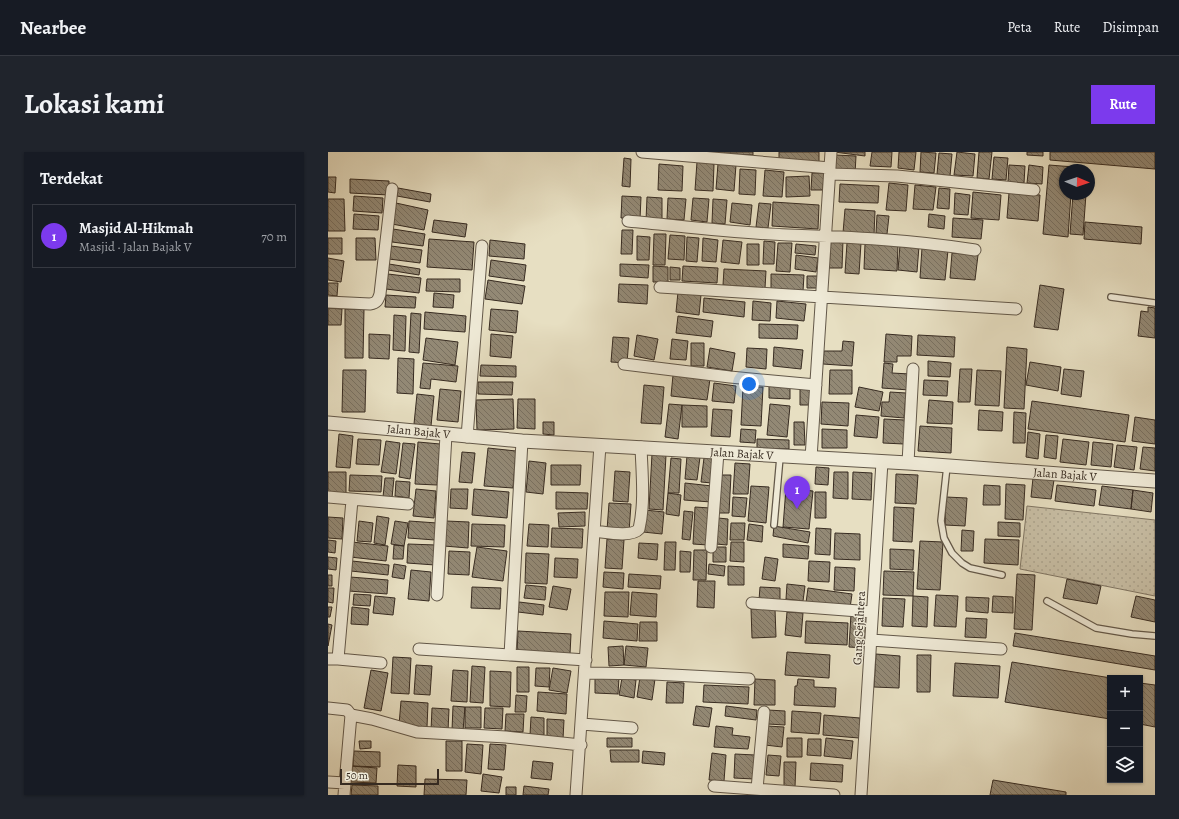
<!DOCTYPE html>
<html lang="id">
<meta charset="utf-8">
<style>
:root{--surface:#171b24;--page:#20242c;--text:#f1f3f6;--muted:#9ea1a6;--line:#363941;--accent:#7c3aed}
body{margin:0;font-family:Alegreya,serif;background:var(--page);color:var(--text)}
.controls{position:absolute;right:12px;bottom:12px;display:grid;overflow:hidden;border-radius:0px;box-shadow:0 1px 3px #0004}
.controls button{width:36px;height:36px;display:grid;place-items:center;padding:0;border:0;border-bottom:1px solid var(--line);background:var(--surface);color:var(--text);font:20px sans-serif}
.compass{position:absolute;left:731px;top:12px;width:36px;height:36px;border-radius:50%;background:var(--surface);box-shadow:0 1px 3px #0004;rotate:92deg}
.scale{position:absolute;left:12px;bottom:10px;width:99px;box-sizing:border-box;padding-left:4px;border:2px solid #372b21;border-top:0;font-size:11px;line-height:14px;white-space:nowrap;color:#372b21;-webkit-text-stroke:3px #efead7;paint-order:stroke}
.you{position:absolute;left:421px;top:232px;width:14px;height:14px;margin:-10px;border:3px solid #fff;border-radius:50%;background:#1a73e8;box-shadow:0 0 0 6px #1a73e833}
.badge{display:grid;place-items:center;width:26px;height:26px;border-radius:50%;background:var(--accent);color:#fff;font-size:13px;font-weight:700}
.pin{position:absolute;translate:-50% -33px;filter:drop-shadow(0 1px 2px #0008)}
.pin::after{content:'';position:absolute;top:21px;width:14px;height:12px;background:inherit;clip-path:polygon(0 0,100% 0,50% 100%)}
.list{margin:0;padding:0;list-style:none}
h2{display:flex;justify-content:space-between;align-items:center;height:52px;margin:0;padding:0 16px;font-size:17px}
h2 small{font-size:13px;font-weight:400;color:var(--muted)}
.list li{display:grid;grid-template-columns:26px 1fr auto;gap:12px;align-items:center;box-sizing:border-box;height:64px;margin:0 8px 8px;padding:0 8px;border:1px solid var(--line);border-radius:0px}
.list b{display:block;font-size:15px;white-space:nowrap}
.list p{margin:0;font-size:13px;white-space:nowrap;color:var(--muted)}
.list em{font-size:13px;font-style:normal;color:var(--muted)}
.icon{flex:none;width:22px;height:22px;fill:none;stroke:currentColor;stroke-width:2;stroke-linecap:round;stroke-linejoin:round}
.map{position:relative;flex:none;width:827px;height:643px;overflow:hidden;border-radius:0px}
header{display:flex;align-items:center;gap:24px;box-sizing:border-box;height:56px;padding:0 20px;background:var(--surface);border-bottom:1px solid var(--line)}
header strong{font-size:19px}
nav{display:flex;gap:22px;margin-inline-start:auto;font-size:14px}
.intro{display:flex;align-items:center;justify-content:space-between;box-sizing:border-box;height:96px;padding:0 24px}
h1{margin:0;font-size:28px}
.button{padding:10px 18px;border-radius:0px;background:var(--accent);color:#fff;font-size:14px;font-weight:700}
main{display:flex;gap:24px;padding:0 24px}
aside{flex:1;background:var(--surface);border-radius:0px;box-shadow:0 1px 3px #0004}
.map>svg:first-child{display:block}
.grass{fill:url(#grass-dots);stroke:#807664}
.building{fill:url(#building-back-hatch);stroke:#372b21}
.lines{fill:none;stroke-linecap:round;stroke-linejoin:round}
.service-casing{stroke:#635849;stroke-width:8}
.minor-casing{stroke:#635849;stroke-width:13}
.tertiary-casing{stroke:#635849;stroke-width:15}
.service{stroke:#efead7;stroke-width:5.5}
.minor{stroke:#efead7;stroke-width:11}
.tertiary{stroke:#efead7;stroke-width:13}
.labels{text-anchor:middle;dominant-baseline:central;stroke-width:3;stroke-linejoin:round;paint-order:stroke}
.street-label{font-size:12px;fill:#372b21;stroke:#efead7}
</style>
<header>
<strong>Nearbee</strong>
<nav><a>Peta</a><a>Rute</a><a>Disimpan</a></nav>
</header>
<div class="intro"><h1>Lokasi kami</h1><a class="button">Rute</a></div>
<main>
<aside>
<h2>Terdekat<small></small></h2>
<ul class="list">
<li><span class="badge">1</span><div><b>Masjid Al-Hikmah</b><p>Masjid · Jalan Bajak V</p></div><em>70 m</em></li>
</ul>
</aside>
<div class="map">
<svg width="827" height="643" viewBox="0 0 827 643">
<defs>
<pattern id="grass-dots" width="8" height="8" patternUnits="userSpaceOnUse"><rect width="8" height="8" fill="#c9c0a7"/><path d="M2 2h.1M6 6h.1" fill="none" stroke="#ada58f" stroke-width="1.8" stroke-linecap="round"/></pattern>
<pattern id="building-back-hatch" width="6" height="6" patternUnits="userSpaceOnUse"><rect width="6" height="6" fill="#938975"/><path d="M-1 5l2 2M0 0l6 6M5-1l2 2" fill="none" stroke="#797060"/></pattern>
</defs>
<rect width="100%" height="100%" fill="#e7dfc2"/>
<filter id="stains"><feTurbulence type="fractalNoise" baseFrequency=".005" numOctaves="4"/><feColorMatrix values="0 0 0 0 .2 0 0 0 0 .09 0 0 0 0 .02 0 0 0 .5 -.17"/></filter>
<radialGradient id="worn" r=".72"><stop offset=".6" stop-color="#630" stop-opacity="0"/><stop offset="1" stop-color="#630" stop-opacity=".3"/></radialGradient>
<!-- grass -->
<path class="grass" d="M699,354L827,368V444L692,417Z"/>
<!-- building -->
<path class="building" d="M385,0H425V3L385,1Z
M451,0H491V12L451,10Z
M506,0H537V4Z
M544,0H564L563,15L542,14Z
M571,0H588L586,18L570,16Z
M593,0L608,1L606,21L592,20Z
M629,0L647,2L645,24L626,23Z
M651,0H664L661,27L649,26Z
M699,0H715V4L699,3Z
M722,0H827V17L722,8Z
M611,1L624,2L622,24L609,22Z
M507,3L528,4L527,22L506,21Z
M666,5L680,6L678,28L664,27Z
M296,6L303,7L302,35L294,34Z
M369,10L386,12L385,39L367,38Z
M331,12L355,14L354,39L330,38Z
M390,12L408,13L406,39L388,37Z
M681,13L697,14L696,31L680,30Z
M701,13L715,15L714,32L699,31Z
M721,13L746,15L745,18H737V42H743L740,85L715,82Z
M412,17L428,18L427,43L411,42Z
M437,18L456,20L454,45L435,44Z
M484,21H496L495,38H483Z
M481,24L482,44L458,45V25Z
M0,25H8L7,41L0,40Z
M22,27L61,29V43L22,41Z
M561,31L580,33L578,59L558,58Z
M512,32L551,34L550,51L511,50Z
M587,33L608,35L605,58L585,57Z
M70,36L103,42L102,50L69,44Z
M611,36L622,37L621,57L609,56Z
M645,40L673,43L671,68L643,66Z
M627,41L642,43L640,63L626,62Z
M681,41L712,43L710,69L679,66Z
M745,42H758L755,83L742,82Z
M26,44L55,46L54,61L25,59Z
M294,44L313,45L312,67L293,66Z
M319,45L334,46V69H318Z
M340,46L358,47L356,68L339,67Z
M365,46L381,47L379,70L363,68Z
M0,47H16L17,79H0Z
M385,47L399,48L397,72L384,71Z
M445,50L491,53L490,77L444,74Z
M68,51L100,58L96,78L64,72Z
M404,51L424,53L422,73L402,70Z
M431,51L443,52L440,76L428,75Z
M517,57L547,59L546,83L515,81Z
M26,62L51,64L50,78L25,77Z
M601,62L617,64L616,77L600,75Z
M549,63L561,64L559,82L548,81Z
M625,66L655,68L653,87L624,85Z
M106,68L139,72L137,85L104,80Z
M757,70L814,75L813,92L756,87Z
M65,77L97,82L95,94L64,90Z
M294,78H305L304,102H293Z
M326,82H338L337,113H325Z
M342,83L357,84L356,108L340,107Z
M309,84L322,85L321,108H309Z
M359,85L371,86L369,110L358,109Z
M0,86H14V102H0Z
M28,86H47L48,108H28Z
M375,86L390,88L388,110L374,109Z
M101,87L146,90L144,118L99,115Z
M162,88L197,92L196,107L161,104Z
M395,88L414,90L411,112L393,110Z
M503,88H515L514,116H501Z
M436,89L447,90L446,112H435Z
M450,91H464L462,120L448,119Z
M519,91H533L531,122L517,121Z
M419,92H431V113H419Z
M468,92L488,94L487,103L467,101Z
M537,92L570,93L569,119L536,117Z
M572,93L591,94L589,120L570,118Z
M63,94L94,98L92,111L61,107Z
M594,96L620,98L617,128L592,126Z
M624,101L650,103L647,128L622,126Z
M468,103L490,106L488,120L467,117Z
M0,106L16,109L13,130L0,128Z
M163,108L198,113L196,129L161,124Z
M61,112L92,117L91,123L60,118Z
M292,112L321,113L320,126L292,124Z
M325,114L340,115V130H325Z
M355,114L390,116L389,131L354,129Z
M342,115L352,116V128H342Z
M396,117L438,119L437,136L395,133Z
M60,122L93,126L91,141L58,137Z
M443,122L476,123L475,139L443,137Z
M479,124H490L489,136H479Z
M99,127H132V140L98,139Z
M160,128L197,134L194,152L157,147Z
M0,131H10L9,144L0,143Z
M291,132L320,133L319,152L290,150Z
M712,133L736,137L730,178L706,175Z
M350,140L373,143L371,163L348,160Z
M106,141L126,143L125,156L105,155Z
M58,143L88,145L87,156L57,155Z
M376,146L417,150L416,165L375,160Z
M425,149L443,151L442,169L424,168Z
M449,149L478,152L476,169L448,166Z
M820,155L827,156V186L810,184L813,159L820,160Z
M0,156L14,157L13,173H0Z
M17,157H36L35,206H17Z
M163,157L190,159L188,181L161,178Z
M97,160L138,164L137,180L96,177Z
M83,161L93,162L91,201L81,200Z
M66,163L78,164L77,199L65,198Z
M350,164L385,169L383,185L348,181Z
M431,172L470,173L469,187L431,186Z
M41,182L62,183L61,207L41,206Z
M163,182L185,184L183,206L162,204Z
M558,182L584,184L583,204H569V210H556Z
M309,183L330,187L326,208L306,204Z
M590,183L627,185L626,205L589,203Z
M285,185L301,186L299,211L283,210Z
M98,186L130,190L127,213L95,208Z
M344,187L360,189L358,208L342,207Z
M515,189L526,190L524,214L495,212L496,199H514Z
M363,191H376V214H363Z
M446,195L475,198L473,217L445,214Z
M679,195L699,197L696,257L676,256Z
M382,196L407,201L404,219L379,215Z
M419,196L439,197L438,217L418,215Z
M70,206L86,207L85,242L69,241Z
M600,209L623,211L622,225L600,224Z
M702,210L733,215L730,239L698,233Z
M95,211L130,214L128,230L103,227L102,237L92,236Z
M556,211L565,212L564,221L582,222L581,238L554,236Z
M153,213L188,214V225L152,224Z
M632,217H644L642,250H630Z
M736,217L756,219L753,245L733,242Z
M15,218H38L37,260H14Z
M502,218H524V242H501Z
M649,218L673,219L671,254L647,253Z
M345,223L382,227L379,248L343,244Z
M596,228L620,229L619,244L595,243Z
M150,230H185L184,243L150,242Z
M386,231L408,234L406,251L384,249Z
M316,233L336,235L333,272L313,271Z
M441,233L462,235V247L441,246Z
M415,235H435L433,274L413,273Z
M531,235L555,240L551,259L527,255Z
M482,236V253H472V237Z
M112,237L133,239L130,270L109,268Z
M562,240L578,241L576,266L553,264L554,250H561Z
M89,242L106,244L103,274L86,272Z
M185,247L186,277L149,278L148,248Z
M190,247H207V277L189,276Z
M601,248L625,250L624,272L599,271Z
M704,249L801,263L797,290L700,277Z
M494,250L521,251L520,274L493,272Z
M341,252L354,253L350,287L337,285Z
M442,252L462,254L459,285L439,283Z
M354,253L379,254V275H354Z
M385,257L404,258L402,285L383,284Z
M651,258L675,260L674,279L650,278Z
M686,260L698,261L697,291H685Z
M528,263L551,265L549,286L526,284Z
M807,265L827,268V292L804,289Z
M556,267L577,268L576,292L555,291Z
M215,270H226V283L215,282Z
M466,270H476L477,293H466Z
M592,274L624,276L623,301L590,299Z
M413,277L428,278L427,291L412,290Z
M494,277L519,278V296H494Z
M700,280L712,282L710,307L698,305Z
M11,282L25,284L22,316L8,315Z
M718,283L730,284L728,307L716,305Z
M30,287L53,288L51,313L28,312Z
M429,287L461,288V297L429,296Z
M735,287L761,290L758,313L732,310Z
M58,289L72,291L68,322L53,320Z
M90,290L112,292L109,333L87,332Z
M765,290L785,292L783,315L763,313Z
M75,291L87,292L82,327L71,325Z
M789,293L809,295L806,318L786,315Z
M815,295L827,296V319L812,317Z
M160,296L188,299L185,336L156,334Z
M134,300L147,301L144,331L131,330Z
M324,302L338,303L335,358L321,357Z
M359,304L372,305L369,328L357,327Z
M343,306L353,307L351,341H340Z
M376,306L386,307L384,331L373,330Z
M201,309L218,311L215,342L198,340Z
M407,311L422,312L420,342H405Z
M223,313H253L252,333H223Z
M488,315L501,316L500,333L487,332Z
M287,319L302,320L300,350L285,349Z
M0,320H18V341H0Z
M506,320H520V347L505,346Z
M525,320L544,321L543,348L524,347Z
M568,322L590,323L588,352L567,351Z
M22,323L54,324L53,340L21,339Z
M393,323H403L401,361H390Z
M57,326H66L64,346L55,345Z
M705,326L726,328L723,347L703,345Z
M68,329L82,330L81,346L67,344Z
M357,331L384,334L383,350L356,348Z
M678,332L697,333L695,368L677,367Z
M656,333L672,334V353H655Z
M729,333L768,338L766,354L727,349Z
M423,334L441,335L438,371L420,369Z
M774,334L805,338L803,357L771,353Z
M458,336L485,339L481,377L455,375Z
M88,337L108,339L106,366L85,364Z
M123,337H140L139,357L122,356Z
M146,337L181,340L179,366L144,363Z
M805,338L825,341L823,360L803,357Z
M228,340L260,341L259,357H228Z
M487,340H498V366H487Z
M340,341L353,343L351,364L338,362Z
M405,345L419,346L417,365L404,364Z
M618,345L639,346L637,374L617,373Z
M281,351L303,352L301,380L279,378Z
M367,355L382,356L380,393L365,392Z
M566,355L586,356L584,390L565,389Z
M317,358L336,360L334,382L315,380Z
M356,359L365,360L362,388L354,387Z
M257,360V374L231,375L230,361Z
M49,364L61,366L57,393L46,391Z
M0,365L15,366L14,387L0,386Z
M390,366L400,367L399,393L388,392Z
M31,369L45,371L43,390L29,389Z
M67,369L80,371L76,394L63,392Z
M81,369L109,371L107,388L80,386Z
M118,369L141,370L140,396L116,394Z
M670,370L692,371V385L670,384Z
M403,371H417L416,388H402Z
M144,372L177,373L176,395L143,394Z
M201,372L221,373L220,395L199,394Z
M421,372L435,374L434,390L419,388Z
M446,374L482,380L480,391L445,384Z
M224,376L255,377L254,396L223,395Z
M488,376L503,377L502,403L487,402Z
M634,378L646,379L645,399H633Z
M507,381L532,382V408L506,407Z
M279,387L296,388L294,417L277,416Z
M657,387L691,388L690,413L656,411Z
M0,388L8,389L7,401L0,400Z
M592,389L615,390L612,438L589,437Z
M24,390L60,394L58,409L22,405Z
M337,390H348L347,418H336Z
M403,390H416V410L402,409Z
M311,391L330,392L329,408L310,406Z
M80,392L108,393L107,413L79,411Z
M455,392L481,394L480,407L455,405Z
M66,393L76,394L75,407H65Z
M149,395L179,399L175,429L144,425Z
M385,395H398V410H385Z
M562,397L586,398L585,418L562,417Z
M366,398H379L378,428H365Z
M121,399L142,400L141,423L120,422Z
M352,399L363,400L362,420H352Z
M198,401L221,402L219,432L197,431Z
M0,405L9,406L8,418L0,417Z
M437,405L450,407L447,429L434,427Z
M227,406L250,407L249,426L226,425Z
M24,409L61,413L60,423L23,419Z
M481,409L502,410L501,430L480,429Z
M66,412L78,414L76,427L64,425Z
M381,412L397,414L396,424L380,422Z
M400,414L416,415V433H400Z
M507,415L527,416L526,439L506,438Z
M83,418L103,420L101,449L80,447Z
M556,419L586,420L585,444L555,443Z
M276,420L296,421L295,437L275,435Z
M301,422L333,424L332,437L300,435Z
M689,422L707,423L704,478L686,477Z
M0,423H4V434H0Z
M22,425L60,428L59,442L21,439Z
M739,427L773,434L769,452L735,446Z
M370,429H387L386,456L369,455Z
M459,432L477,434L475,449L458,447Z
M198,433L218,435L217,448L196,446Z
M225,434L243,437L239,458L221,455Z
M144,435L173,436L172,457L143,456Z
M432,435L452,436V448H431Z
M0,436H6L5,451L0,450Z
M480,436L524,442L522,456L478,451Z
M277,440H301L300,465L276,464Z
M304,440L329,442L328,465L302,463Z
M26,442L43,443L42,454L25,453Z
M608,443L630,444L628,475L606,474Z
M47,444L67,446L65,463L45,461Z
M585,444L600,445L599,475L584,474Z
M665,444L685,445V461L664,460Z
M808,444L827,448V470L803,465Z
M638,445L661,446L660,461L638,459Z
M555,446L577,447L575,475L554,474Z
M191,450L216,453L215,463L190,460Z
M0,455H4L2,465H0Z
M24,455L41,457L40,473L23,472Z
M423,457H447L448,485L424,486Z
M459,460L475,461L473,485L457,483Z
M523,462L539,463L536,496L521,495Z
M638,466L659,467L658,486L637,485Z
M276,469L310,472L309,489L275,486Z
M478,469L520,471L519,493L477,491Z
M312,470H329V489H311Z
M0,472L4,473L0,494Z
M190,479L243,482L242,502L189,499Z
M687,481L827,504V518L685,494Z
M295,494L296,513L281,514L280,495Z
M298,494L320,496L318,515L296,513Z
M459,500L502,503L501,526L457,523Z
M548,502L572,504L571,536L546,535Z
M589,503H603L602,540H589Z
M65,505L83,506L81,542L63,541Z
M684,510L783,526L782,567L677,550Z
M627,511L672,514L670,546L625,544Z
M88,513L104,514L102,543L86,542Z
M144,514L157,515L155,551L142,550Z
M189,515H201V540H189Z
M208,516H222L221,535L207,534Z
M225,516L243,519L239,541L221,538Z
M43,518L60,521L53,559L36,556Z
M125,518L140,519L139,550L123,549Z
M162,519L183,520L182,555L162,554Z
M267,524L291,525L290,542L267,541Z
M312,525L327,527L324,548L309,545Z
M294,526L308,528L306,546L291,543Z
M427,527L447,528V553H426Z
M470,527L486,528V535L508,536L507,555L466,553L467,534H469Z
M339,530L356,531L355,551H338Z
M812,531L827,533V575L812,572Z
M376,533L421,535L420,552L375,550Z
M210,540L239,542L238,562L209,559Z
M188,543L199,544L198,560H187Z
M73,549L100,551L99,575L71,573Z
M125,554L137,555L135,579L124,578Z
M368,554L384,556L381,575L365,573Z
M398,554L429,558L428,568L397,564Z
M137,555H153V576H137Z
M104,556L121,557L120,579H103Z
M157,556H175L174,577L156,576Z
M440,558L457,559V573L440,572Z
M464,559L493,561L491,582L463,580Z
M178,562H196L195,580L177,579Z
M496,563L532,566L531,586L495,583Z
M203,565L216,566V583H202Z
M219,567L236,568L235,587L219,586Z
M388,574L405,576L404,583L422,585L420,597L386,595Z
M439,574L456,575L454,595L437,593Z
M279,586H304V595H279Z
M459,586H474V605H459Z
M498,586L525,589L523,607L496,604Z
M480,587H493V604L479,603Z
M31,589H43V596L32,597Z
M118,589H134V619H118Z
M139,592L155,593L153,622L137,620Z
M162,592L178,593L176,618L160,617Z
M282,598H311V610H283Z
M26,599L52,600V615L25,614Z
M315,599L337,601L336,613L314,611Z
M384,601L398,603L396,629L381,628Z
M407,602L427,603L426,627L406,626Z
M440,603L453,604L451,624L438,623Z
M205,609L225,611L223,628L203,626Z
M456,610H468L467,635L456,634Z
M483,611L515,613L514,630L482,628Z
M70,613L88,614V635L69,634Z
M23,614L49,616L48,631L22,630Z
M155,622L174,625L171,641L153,639Z
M97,627L139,628L138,643H96Z
M665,628L738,640V643H662Z
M24,633L50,634V643H23Z
M196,634L221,637L220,643H195Z
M178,635H188V643H178Z"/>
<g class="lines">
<!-- service casing -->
<g class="service-casing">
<path id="service" d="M783,145L827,151
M619,314L613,369L616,386L624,401L634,411L642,416L674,423
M446,373L452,305
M719,449L768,476L804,482L827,484"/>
</g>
<!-- minor casing -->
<g class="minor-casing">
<path id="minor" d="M314,0L502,16
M502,22L569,24L706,38
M300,69C353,74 407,81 460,83C523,85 585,88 647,98
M332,135L688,157
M0,150L42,152C49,151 50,148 52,142L64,37
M296,212L402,225L488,233
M139,285L154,94
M483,306L503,0
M580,311L585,217
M0,345L80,352
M266,379C277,380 303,386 311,377C317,351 314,322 313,295
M383,395L390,300
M109,443L118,283
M424,451L544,460
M543,488L673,497
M91,497L258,508
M182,503L194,289
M0,507H10L24,348
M10,507L53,511
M257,521L325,522L421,527
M0,556L19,558L23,563L16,643
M23,563L44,567L89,580L178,585L253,593
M254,572L304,576
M0,630L17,631
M386,634L506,643
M429,637L436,560
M248,643L272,293
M533,643L554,310"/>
</g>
<!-- tertiary casing -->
<g class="tertiary-casing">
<g id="tertiary">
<path id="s1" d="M0,271L194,289L580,311L827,329"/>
</g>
</g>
<!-- service -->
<use href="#service" class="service"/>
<!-- minor -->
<use href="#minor" class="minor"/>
<!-- tertiary -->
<use href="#tertiary" class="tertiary"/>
</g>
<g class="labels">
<!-- street labels -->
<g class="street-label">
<text stroke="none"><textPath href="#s1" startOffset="91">Jalan Bajak V</textPath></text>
<text stroke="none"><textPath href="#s1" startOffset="415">Jalan Bajak V</textPath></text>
<text stroke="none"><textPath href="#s1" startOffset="739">Jalan Bajak V</textPath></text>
<text transform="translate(531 476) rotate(-87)">Gang Sejahtera</text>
</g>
</g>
<rect width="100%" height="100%" filter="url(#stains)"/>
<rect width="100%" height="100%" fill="url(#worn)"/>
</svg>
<div class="controls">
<button>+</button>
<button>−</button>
<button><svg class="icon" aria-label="layers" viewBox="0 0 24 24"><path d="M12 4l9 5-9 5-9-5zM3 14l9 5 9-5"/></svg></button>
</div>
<svg class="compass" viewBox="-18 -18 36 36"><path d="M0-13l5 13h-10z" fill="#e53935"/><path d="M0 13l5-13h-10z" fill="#9ea1a6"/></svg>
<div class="scale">50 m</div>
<div class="you"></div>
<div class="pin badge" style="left:469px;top:357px">1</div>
</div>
</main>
